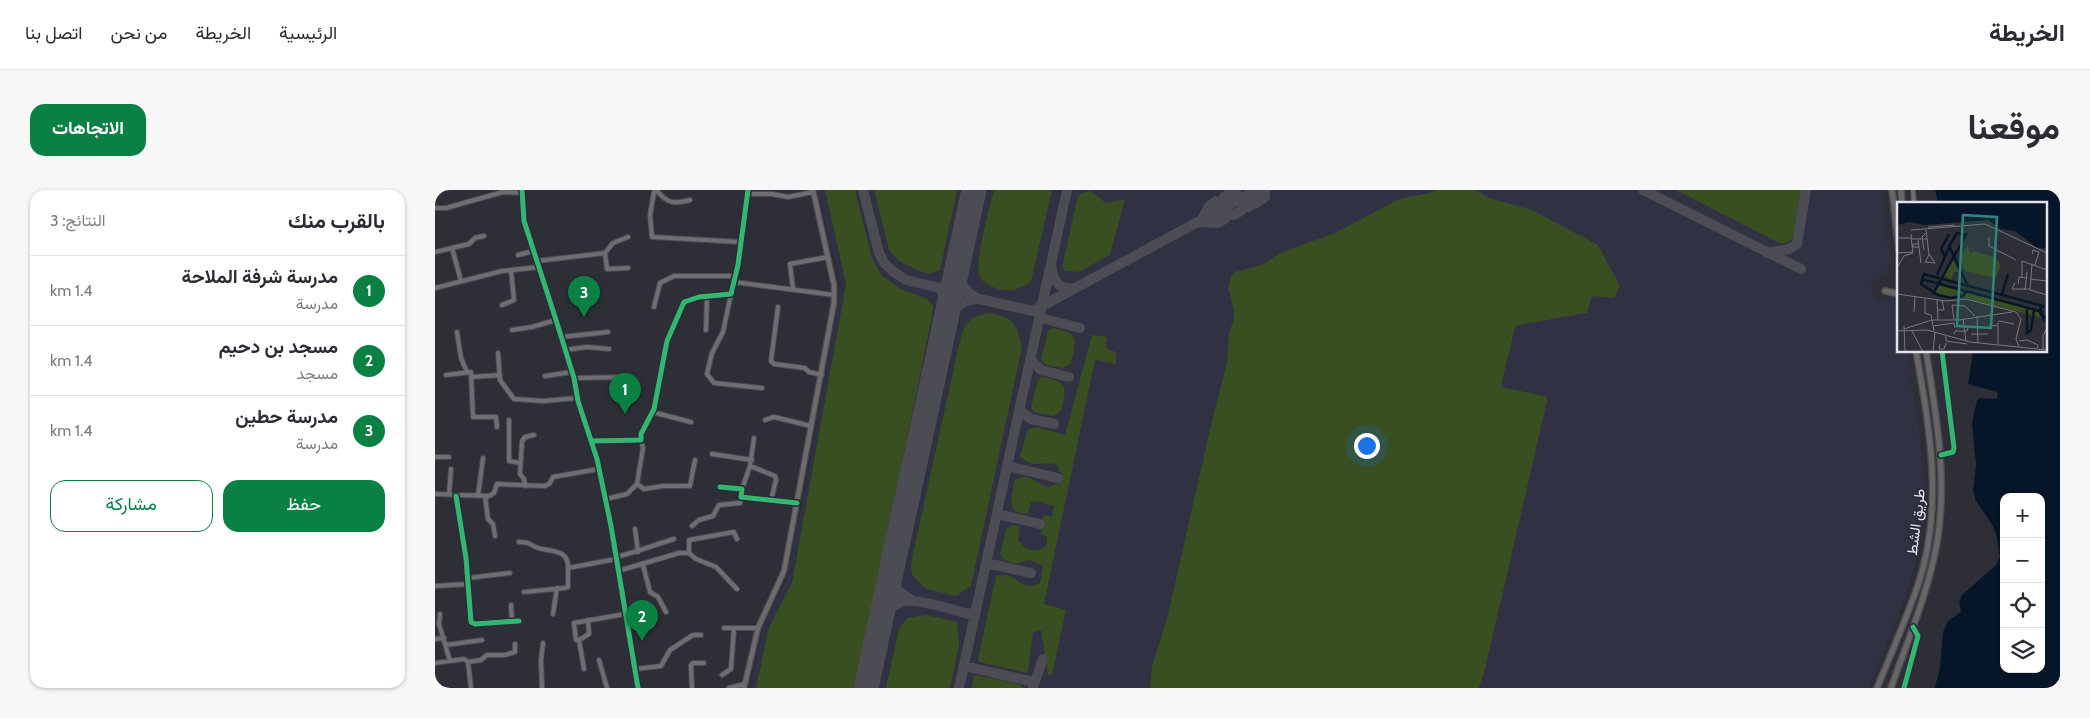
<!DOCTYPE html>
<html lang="ar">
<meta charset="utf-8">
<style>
:root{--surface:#fff;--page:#f7f7f7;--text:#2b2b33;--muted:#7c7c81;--line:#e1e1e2;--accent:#0b8043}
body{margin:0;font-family:Cabin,Vazirmatn,sans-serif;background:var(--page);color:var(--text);direction:rtl}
.controls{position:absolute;right:15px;bottom:15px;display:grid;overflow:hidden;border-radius:10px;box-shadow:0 1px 4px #0004}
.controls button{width:45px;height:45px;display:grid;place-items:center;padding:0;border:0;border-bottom:1px solid var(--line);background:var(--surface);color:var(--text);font:25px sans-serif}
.you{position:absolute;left:931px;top:255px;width:18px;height:18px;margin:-12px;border:4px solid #fff;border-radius:50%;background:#1a73e8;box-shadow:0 0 0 8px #1a73e833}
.badge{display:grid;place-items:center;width:32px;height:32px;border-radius:50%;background:var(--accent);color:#fff;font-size:16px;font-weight:700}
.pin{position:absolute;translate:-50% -41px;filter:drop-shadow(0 1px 2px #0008)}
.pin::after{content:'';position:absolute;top:26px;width:18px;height:15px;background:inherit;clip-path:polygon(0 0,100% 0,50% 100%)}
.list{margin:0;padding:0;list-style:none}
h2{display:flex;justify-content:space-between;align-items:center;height:65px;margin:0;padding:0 20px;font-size:21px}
h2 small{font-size:16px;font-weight:400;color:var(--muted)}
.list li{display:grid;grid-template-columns:32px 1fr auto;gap:15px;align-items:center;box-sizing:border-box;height:70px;padding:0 20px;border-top:1px solid var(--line)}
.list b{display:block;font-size:19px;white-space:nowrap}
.list p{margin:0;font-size:16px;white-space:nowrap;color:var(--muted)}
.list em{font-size:16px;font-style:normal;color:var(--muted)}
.actions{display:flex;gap:10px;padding:15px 20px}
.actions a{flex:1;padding:11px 0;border:1px solid var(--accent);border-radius:15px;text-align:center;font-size:18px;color:var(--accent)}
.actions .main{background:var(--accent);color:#fff}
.icon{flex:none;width:28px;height:28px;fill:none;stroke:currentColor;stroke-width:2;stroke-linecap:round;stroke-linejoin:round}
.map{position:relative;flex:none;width:1625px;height:498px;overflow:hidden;direction:ltr;border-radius:15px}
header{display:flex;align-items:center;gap:30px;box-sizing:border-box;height:70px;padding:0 25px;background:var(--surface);border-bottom:1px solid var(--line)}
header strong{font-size:24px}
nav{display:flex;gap:28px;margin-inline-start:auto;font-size:18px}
.intro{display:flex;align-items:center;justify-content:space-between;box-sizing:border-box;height:120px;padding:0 30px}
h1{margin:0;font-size:35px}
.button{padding:12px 22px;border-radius:15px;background:var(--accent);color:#fff;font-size:18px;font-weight:700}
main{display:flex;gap:30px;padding:0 30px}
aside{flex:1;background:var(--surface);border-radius:15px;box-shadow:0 1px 4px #0004}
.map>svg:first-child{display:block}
.built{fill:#303143}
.green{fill:#394e21}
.water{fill:#061628;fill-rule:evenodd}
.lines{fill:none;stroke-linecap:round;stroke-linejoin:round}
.taxiway{stroke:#4c4d54;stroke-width:10}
.runway{stroke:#4c4d54;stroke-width:25}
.minor-casing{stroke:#4b4c53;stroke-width:6}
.major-casing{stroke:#4b4c53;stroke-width:7}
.highway-casing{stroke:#4b4c53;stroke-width:8}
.minor{stroke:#6d6d72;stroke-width:4}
.major{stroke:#6f6b6d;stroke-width:4.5}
.highway{stroke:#6a6666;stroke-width:5}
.cycleway-casing{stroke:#2b2c39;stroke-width:8}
.cycleway{stroke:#33b770;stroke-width:5}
.labels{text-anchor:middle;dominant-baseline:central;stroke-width:4;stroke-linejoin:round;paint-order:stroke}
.street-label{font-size:15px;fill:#e2e3ec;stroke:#2b2c39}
.inset-river{fill:none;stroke:#061628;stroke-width:2.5}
.inset-road{fill:none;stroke:#76777f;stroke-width:1}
.view{fill:#2f8681;fill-opacity:0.15;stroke:#2f8681;stroke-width:2.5}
.inset-edge{fill:none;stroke:#e2e3ec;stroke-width:2.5}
</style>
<header>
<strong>الخريطة</strong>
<nav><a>الرئيسية</a><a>الخريطة</a><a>من نحن</a><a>اتصل بنا</a></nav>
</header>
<div class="intro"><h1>موقعنا</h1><a class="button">الاتجاهات</a></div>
<main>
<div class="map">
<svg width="1625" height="498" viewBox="0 0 1625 498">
<rect width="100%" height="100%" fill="#2e2f36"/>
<!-- built -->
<path class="built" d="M382,0H1448L1451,48L1457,69L1450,83L1435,96L1443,113L1455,107L1460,106L1464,109V161H1474L1477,187L1474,191V197L1477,199L1483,228L1490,300L1489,326L1483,361L1470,408L1434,498H315L328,436L351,391L373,286L406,95Z"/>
<!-- green -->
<path class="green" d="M390,0H420L437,68L446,85L464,98L492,109L498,116L497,126L448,367L418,498H321L334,437L357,393L411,94Z
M439,0H522L505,80L493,84L485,81L465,72L454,60Z
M559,0H617L596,92C582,99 576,104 560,98C554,95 548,93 545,87C538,76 555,15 559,0Z
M1002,0H1040L1054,8L1097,20L1163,55L1185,96L1179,108L1157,106L1152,123L1083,135L1080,137L1067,192V197L1108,206L1112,207V211L1051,475L1044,498H715L717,476L732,429L776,235L792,173L794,143L799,129V121L793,97L796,87L800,82L827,75L845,63L900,43L962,10C975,5 989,6 1002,0Z
M1241,0H1366L1359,47L1352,53H1344Z
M655,1L671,13L690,9L675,65L644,82L630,81L627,77L643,6L647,3Z
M554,123C579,127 581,133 587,157L536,396L521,406L491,399L477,385L476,373L522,164C528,141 527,127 554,123Z
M617,138C644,143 642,147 636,173L628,178L611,175L606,170L613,141Z
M657,145L672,147L671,159L681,162V174L660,170L609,414L631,420L617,485H613L606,440L598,442L593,483L544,472L543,469L561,386C582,379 585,404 605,393L608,377L607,375L594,370L579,374L568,369L565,364L571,339L578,335L585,336L583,350C590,360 602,365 612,355V346L606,345L608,325L617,327L619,316L610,314L605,311L596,312L593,324C569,324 577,306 580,290C594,281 601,294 614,297L625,292L627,283L624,282V277L619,273C605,273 595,278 585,266L593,239L602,237L630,245Z
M607,187C634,192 632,196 626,221L618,226L601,223L596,218L603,190Z
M492,425L522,432L524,454L515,498H451L464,439L472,428Z
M539,485L584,494L589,498H537Z"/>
<!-- water -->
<path class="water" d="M1500,0H1625V498H1500L1505,477L1508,442L1513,431L1526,422L1524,412L1527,405L1561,375L1565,367L1562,347L1558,336L1541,311L1538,301L1541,275L1537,233L1542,210L1545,208L1562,209L1563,204L1562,202L1533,194L1538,161H1611V14H1503ZM1569,307H1606V479H1569Z"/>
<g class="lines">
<!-- taxiway -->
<path class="taxiway" d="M428,0L444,63L450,74L459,82L471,90L504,98L511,107L515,116
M1208,0L1366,79
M789,7L795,3H801L805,9L808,17L806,21L798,25
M821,13L830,7V0
M813,17L822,11L821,0
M763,32L782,33L790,29L792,21L788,14L781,11L774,16L767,29
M1332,63L1354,59L1362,54L1371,0
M617,79C618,91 625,100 638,98
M504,98L512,96L520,87
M544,109L598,121L604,118L607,113
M607,116L822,0
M606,128L645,138
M510,134C518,119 526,109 544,109C531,104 526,94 522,81
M595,169L606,180L634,187
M584,220L596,229L619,234
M572,276L623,288
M562,324L605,334
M551,373L596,383
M456,384L463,401L478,411
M445,433C450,425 454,417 464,413C479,406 517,420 534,424L541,421
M529,476L599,492
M598,497L608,469
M524,498L632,0"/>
<!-- runway -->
<path class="runway" d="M431,498L539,0"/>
<!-- minor casing -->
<g class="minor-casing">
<path id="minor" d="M87,0L89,31L121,130L139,188L143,211L162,269L176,336L203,498
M1478,0L1479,14
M314,4H337L353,7L378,2
M255,10C239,14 233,14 222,1L219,2L215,25L217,47L306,52
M0,18H11L68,2L86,3
M17,58L34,54L40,48L49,46
M0,62L17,58L26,91
M170,63L178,53L193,47
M83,65L99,61
M102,71L170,63L172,79L193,78
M299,92L399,105
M0,98L67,81L105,77
M358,99L355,74L393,67
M296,104L288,142L277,163L272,184L279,193L327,198
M67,115L79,110L76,80
M219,117L225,93L239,86H301
M343,117L336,171L339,174L370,178L374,182L387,185
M77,140L97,137L121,130
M271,140L272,106
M22,142L26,168L32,182
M126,147L173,142
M129,160L152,157L174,159
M63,163L65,190L79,209L108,211L142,208
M11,185L36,182L38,227H61L62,237
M110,186L137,182
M37,187L65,185
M139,188L192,187
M217,222L256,232
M74,230V271L85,273
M330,230L339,227L376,236
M319,248L315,276L340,286L341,290L336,310
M157,251L206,250V244L219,219L232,151L249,112L264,107L296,104L303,75L313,0
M277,264L317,270
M1506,265L1518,262L1519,258L1507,161
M0,267H14
M202,294L209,299L228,296H255L260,270
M90,296L89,289L85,284L87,251L90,247L99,245
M285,297L307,299L306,307L362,313
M307,299L315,276
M0,304L54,306L59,303L62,294L110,296L115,293L118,287L164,279
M14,305L16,279
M21,306L31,368L36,432L40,434L84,431
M43,306L48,268
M50,306L53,329L58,334L60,346
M171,309L192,304L202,294L208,258L206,250
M257,336L264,330L278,326L284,315L305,313L306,307
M200,339L203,362
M84,352C98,352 93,355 103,358C116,362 134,359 133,378
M254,363V350L299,342L302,349
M181,367C203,362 218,355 239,349
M208,375L215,402L223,407L231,422
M183,381L244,363H254L261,369L281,377L302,399
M33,388L75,383
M0,396L34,394
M89,402L130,398L133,397V378L181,369
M76,415L77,432
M5,424L4,434L15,471
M118,424L122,398
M289,438H323
M0,449L9,448
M144,450L154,444L153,430
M11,455L47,450
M164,470L172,498
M33,472L36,498
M0,473L29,469L33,472L46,470L52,465H70L80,462V454
M149,479L144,450H141L139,433L190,424
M200,479L226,476L235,460L258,445H266
M287,485L296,479L299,438
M107,498L106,470L108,453
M257,498L256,475L258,473H269
M294,498L310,494
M1469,498L1483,446L1478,437"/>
</g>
<!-- major casing -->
<g class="major-casing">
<path id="major" d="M309,498L323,438L349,381L399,113V95L378,0"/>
</g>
<!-- highway casing -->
<g class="highway-casing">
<path id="highway" d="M1457,0L1464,60
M1466,0L1467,14
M1450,101L1464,104
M1442,498C1456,464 1471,430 1483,395C1509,318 1495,239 1481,161
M1456,498C1473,450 1493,403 1502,353C1513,288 1501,225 1491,161"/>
</g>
<!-- minor -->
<use href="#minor" class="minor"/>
<!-- major -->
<use href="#major" class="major"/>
<!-- highway -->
<use href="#highway" class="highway"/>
<!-- cycleway casing -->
<g class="cycleway-casing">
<path id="cycleway" d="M87,0L89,31L121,130L139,188L143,211L162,269L176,336L203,498
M157,251L206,250V244L219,219L232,151L249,112L264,107L296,104L303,75L313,0
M1506,265L1518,262L1519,258L1507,161
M285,297L307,299L306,307L362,313
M21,306L31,368L36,432L40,434L84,431
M1469,498L1483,446L1478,437"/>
</g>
<!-- cycleway -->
<use href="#cycleway" class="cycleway"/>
</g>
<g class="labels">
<!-- street labels -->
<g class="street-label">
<text transform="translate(1481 332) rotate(-83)">طريق الشط</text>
</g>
</g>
<!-- overview -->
<g transform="translate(1462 12)">
<rect width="150" height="150" fill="#2e2f36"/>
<path d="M71,44L73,51L78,49L99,56L104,64L98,76L68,69L63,54ZM56,57L62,70H57L54,78L47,73ZM42,83L67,90L54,95L41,92L38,90ZM70,90L142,110L146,116L68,96L49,98L43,96L50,98Z" fill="#394e21"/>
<path d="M0,0H150V47L139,45L118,29L104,27L91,18L27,23L12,20L1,23Z" fill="#061628"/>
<path class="inset-river" d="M7,0L150,20M69,33L60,31L52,44L70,82M52,45L60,31M48,55L44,47L52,32M40,73L52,45M24,77L146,110M70,89L66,94L54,96L41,93L24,82L27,72L146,104L142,109M36,92L70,31M105,92L111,72M130,106V131L134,128L137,108M148,119L142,109L149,117"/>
<path class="inset-road" d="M31,25L58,23M14,28L88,22L150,51M29,28L32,53L28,60L38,61L32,52M14,32L15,37H30M92,35V44L119,58M0,36H14L16,51L7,54L0,66M21,38L24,61M21,42H16L15,45H22M27,48L25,35L29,31M0,51L16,50M135,52L136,48L142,50L138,63M135,62L133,88L150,93M125,75V59L150,68M133,77L150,79M118,81L115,87H133M121,82L122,75L130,76M128,88L130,70M0,92L49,99L69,97L119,110L124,117L119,137L122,145M28,97V111L34,113L37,129M40,98L41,118M40,108H47L45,98M17,110L18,95M80,114L81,141M66,117L69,139M35,118H62L115,110M57,118L55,103L68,104L78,114M92,123L101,124V143M100,123L102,119L117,122M7,124L8,150M36,124L57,121L58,126M7,127L35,118M0,129L30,128L73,140L150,148M15,129L26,150M57,132L58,129H70L71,126M74,132H91M49,134V139L70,142M122,139L130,138L141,143L140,146M43,142L42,147H47L49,141M146,148V134L150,126M36,150L38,130"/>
<path class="view" d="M66,13L100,15L94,126L60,124Z"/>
<rect width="150" height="150" class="inset-edge"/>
</g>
</svg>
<div class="controls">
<button>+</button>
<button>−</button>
<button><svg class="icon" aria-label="locate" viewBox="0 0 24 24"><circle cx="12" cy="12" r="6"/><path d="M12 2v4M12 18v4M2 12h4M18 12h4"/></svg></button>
<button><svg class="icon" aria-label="layers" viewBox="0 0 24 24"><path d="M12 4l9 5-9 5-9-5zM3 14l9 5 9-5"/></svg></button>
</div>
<div class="you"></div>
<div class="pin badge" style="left:190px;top:224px">1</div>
<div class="pin badge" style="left:207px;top:451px">2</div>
<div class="pin badge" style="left:149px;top:127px">3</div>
</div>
<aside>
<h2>بالقرب منك<small>النتائج: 3</small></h2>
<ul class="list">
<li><span class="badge">1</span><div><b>مدرسة شرفة الملاحة</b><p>مدرسة</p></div><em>1.4 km</em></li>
<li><span class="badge">2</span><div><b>مسجد بن دحيم</b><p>مسجد</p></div><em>1.4 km</em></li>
<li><span class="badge">3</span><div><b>مدرسة حطين</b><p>مدرسة</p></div><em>1.4 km</em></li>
</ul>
<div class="actions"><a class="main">حفظ</a><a>مشاركة</a></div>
</aside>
</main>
